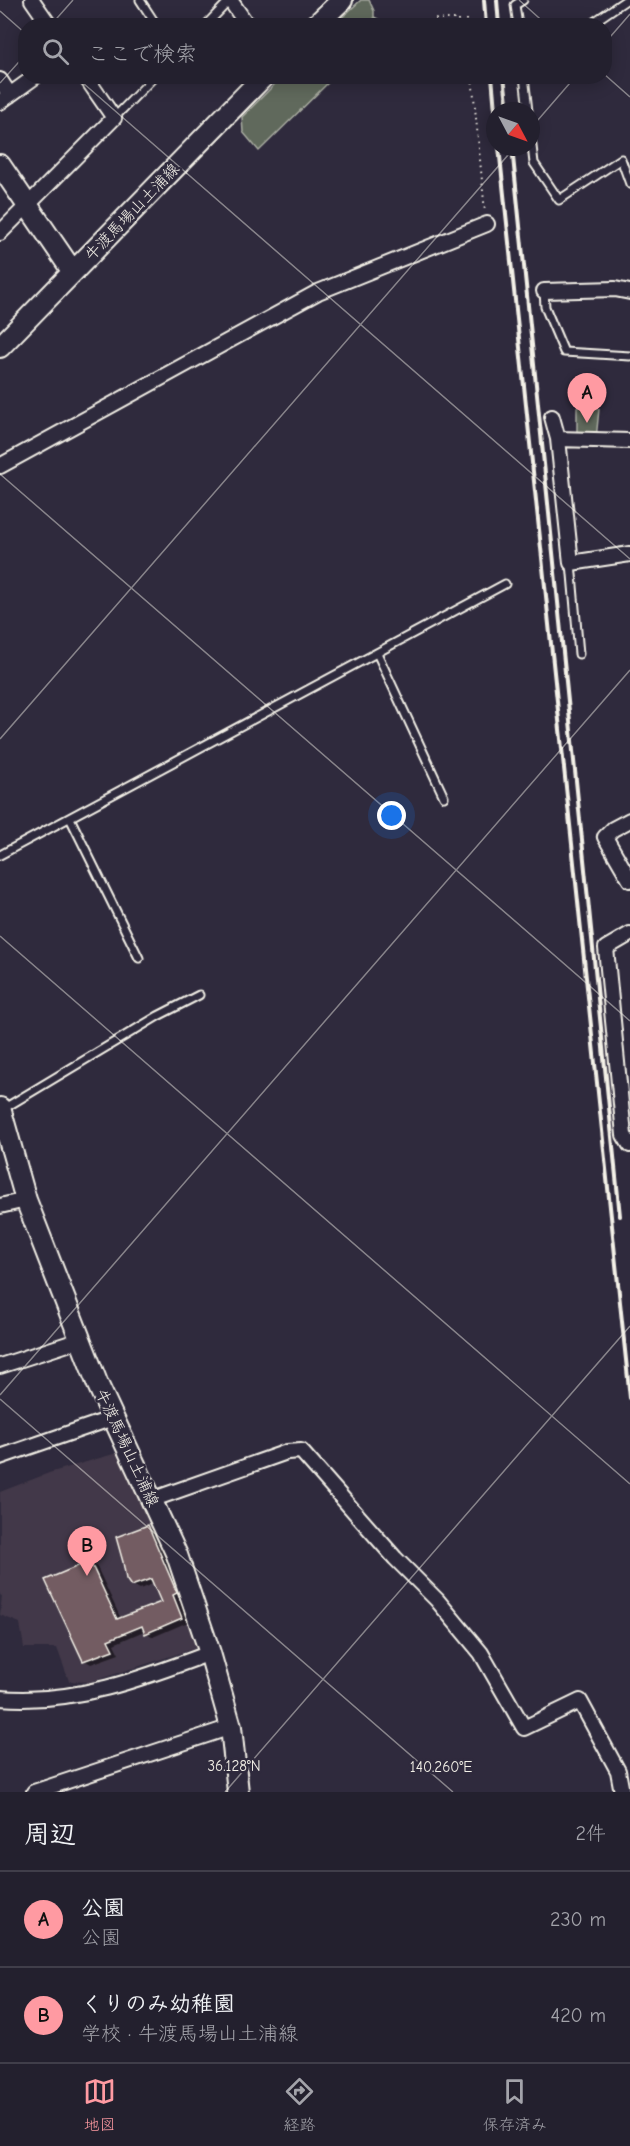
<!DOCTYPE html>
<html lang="ja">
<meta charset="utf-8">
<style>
:root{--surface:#23202e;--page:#2b2836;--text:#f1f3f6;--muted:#a3a3aa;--line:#403e4a;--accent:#ff9aa2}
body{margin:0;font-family:"Comic Neue","Klee One",sans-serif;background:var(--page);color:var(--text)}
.compass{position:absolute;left:486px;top:102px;width:54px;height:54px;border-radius:50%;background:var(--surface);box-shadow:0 3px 15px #0003;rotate:131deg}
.you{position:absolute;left:392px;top:816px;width:21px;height:21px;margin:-15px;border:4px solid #fff;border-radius:50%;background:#1a73e8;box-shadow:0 0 0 9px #1a73e833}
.badge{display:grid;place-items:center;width:39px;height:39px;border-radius:50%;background:var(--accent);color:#111;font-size:20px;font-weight:700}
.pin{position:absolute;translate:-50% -50px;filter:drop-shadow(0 2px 3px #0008)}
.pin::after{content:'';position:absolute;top:32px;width:21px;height:18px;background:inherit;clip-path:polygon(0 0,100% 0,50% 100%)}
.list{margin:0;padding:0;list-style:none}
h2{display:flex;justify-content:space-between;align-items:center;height:78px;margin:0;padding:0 24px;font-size:26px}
h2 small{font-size:20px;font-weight:400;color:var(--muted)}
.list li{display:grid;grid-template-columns:39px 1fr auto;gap:18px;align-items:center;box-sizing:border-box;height:96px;padding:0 24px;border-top:2px solid var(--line)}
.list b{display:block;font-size:22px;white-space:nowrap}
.list p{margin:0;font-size:20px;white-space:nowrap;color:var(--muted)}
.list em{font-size:20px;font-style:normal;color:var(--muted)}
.icon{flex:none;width:33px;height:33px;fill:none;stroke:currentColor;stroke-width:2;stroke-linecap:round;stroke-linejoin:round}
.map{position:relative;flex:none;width:630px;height:1792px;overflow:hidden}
.search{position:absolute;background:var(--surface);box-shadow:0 3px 15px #0003;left:18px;right:18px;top:18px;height:66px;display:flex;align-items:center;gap:15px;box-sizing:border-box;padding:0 21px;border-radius:24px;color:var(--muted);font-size:22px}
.sheet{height:270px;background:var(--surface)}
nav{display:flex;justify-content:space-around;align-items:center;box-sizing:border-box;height:84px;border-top:2px solid var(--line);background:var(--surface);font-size:16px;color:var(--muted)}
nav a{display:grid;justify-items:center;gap:3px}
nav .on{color:var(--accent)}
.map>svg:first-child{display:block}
.built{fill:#433948}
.green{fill:#60695c;stroke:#aaada2;stroke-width:1.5}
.shadow{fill:#0007}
.building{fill:#735c62;stroke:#f4f1e8;stroke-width:1.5}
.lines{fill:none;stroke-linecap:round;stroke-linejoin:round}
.lane-casing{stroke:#f4f1e8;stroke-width:11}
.street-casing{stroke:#f4f1e8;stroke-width:18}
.secondary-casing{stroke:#f4f1e8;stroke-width:24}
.path{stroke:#f4f1e8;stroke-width:2;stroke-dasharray:1.5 4.5;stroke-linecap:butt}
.lane{stroke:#2f2a3d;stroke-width:7}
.street{stroke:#2f2a3d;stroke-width:14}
.secondary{stroke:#2f2a3d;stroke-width:20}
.rail{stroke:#f4f1e8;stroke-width:4}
.path-bridge{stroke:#f4f1e8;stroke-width:2;stroke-dasharray:1.5 4.5;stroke-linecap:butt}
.ticks{fill:none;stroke:#f4f1e8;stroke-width:1.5;stroke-opacity:0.45}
.labels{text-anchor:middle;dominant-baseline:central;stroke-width:5;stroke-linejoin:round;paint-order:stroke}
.street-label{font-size:16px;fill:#f4f1e8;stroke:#2f2a3d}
.ticks-label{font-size:15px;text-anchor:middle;fill:#f4f1e8;stroke:#2f2a3d;stroke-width:5;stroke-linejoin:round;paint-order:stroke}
</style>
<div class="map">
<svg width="630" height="1792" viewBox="0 0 630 1792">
<rect width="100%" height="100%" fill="#2f2a3d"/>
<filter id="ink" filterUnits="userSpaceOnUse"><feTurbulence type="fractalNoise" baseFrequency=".0167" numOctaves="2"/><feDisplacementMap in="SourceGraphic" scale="12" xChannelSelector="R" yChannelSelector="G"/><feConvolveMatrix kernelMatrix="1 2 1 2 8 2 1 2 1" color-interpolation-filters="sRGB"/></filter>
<g filter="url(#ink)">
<!-- built -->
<path class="built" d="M117,1453L167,1557L199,1647L90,1682L69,1681L57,1648H24L20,1623L0,1615L2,1596L0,1595V1492L49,1473Z"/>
<!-- green -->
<path class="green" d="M361,0H369L374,11V17L389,25H334Z
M282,77H334L259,151L243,132L242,117Z
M577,407L599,409L596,439L577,438Z"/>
<!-- shadow -->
<path class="shadow" d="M147,1526L154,1530L183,1597L179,1599L188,1622L153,1637L144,1631L114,1644L119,1654L91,1664L84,1660L90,1563L97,1567L121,1619L163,1603L155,1583L140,1589L132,1585Z"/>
<!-- building -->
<path class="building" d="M148,1525L177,1593L173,1595L182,1618L145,1634L142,1626L108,1640L113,1650L83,1661L45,1580L90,1561L117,1619L161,1602L151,1579L131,1586L126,1579L123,1562L116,1537Z"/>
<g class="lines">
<!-- lane casing -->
<g class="lane-casing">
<path id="lane" d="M140,0L157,26
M205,26L230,0
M518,26L515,5L523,0
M588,26L626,0
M524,76L528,111
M114,118L155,76
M531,138L534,163L559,200L621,159L630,184
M544,291L545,307L564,352L630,356
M571,563L579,654
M377,653L444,797
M70,818L139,958
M0,855L505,584
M3,1109L158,1016L199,995"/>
</g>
<!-- street casing -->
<g class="street-casing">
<path id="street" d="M32,0L50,26
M230,0L248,26
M0,80L10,95
M0,102L36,76
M0,233L114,118L85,76
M544,291L615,289L630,292
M552,417L558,439L571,563L630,554
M558,439L630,441
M0,466L318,292L487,224
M630,820L613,829L605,837L630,880
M630,934L606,948L624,1135L630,1145
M0,1206L26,1200
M0,1366L80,1340
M0,1457L113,1418
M151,1500L287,1452L301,1451L395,1558L437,1600L481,1653L524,1728L580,1701L618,1771L622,1792
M0,1698C72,1705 144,1678 210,1653
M34,1792L231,1727"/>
</g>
<!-- secondary casing -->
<g class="secondary-casing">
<path id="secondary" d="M315,26L342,0
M0,165L73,272
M0,347L264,76
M0,1108L26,1200L98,1385L177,1555L210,1653L231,1727L238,1792"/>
</g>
<!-- path -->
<path class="path" d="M466,19V26
M436,26V19H458V26
M472,76L485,212"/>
<!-- lane -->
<use href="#lane" class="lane"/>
<!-- street -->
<use href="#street" class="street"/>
<!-- secondary -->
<use href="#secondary" class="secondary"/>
<!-- rail -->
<path class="rail" d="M484,0L486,26
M497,0L499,26
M492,76L495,111
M504,76L508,111
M499,147L630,1398
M512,147L620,1216"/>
<!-- path-bridge -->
<path class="path-bridge" d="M460,26L513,23"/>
</g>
</g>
<!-- ticks -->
<path class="ticks" d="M519,0L548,26M0,11L26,34M50,26L73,0M604,44L630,14M604,74L630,97M75,76L630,559M0,83L26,54M531,128L576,76M0,474L630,1021M0,739L515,147M0,936L630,1484M0,1395L630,670M0,1399L453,1792M225,1792L630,1326"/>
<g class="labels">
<!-- street labels -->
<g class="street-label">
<text transform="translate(132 212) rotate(-46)">牛渡馬場山土浦線</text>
<text transform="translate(127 1448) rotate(65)">牛渡馬場山土浦線</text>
</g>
</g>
<g class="ticks-label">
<text x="234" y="1771">36.128°N</text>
<text x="441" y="1772">140.260°E</text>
</g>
</svg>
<svg class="compass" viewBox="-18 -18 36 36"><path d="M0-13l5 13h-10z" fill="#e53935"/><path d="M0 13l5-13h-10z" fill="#a3a3aa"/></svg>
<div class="you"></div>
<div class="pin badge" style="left:587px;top:423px">A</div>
<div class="pin badge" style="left:87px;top:1576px">B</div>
<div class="search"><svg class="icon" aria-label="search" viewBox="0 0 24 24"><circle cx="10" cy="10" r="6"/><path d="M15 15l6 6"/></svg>ここで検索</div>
</div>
<section class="sheet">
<h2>周辺<small>2件</small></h2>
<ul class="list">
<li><span class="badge">A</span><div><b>公園</b><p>公園</p></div><em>230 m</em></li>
<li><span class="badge">B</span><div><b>くりのみ幼稚園</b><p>学校 · 牛渡馬場山土浦線</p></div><em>420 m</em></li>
</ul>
</section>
<nav>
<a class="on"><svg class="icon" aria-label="map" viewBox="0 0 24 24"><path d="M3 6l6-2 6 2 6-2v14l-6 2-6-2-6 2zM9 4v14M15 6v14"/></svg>地図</a>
<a><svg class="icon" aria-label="directions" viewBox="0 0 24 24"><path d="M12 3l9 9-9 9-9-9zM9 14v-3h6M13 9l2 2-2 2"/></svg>経路</a>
<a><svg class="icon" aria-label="saved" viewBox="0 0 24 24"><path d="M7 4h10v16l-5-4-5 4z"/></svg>保存済み</a>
</nav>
